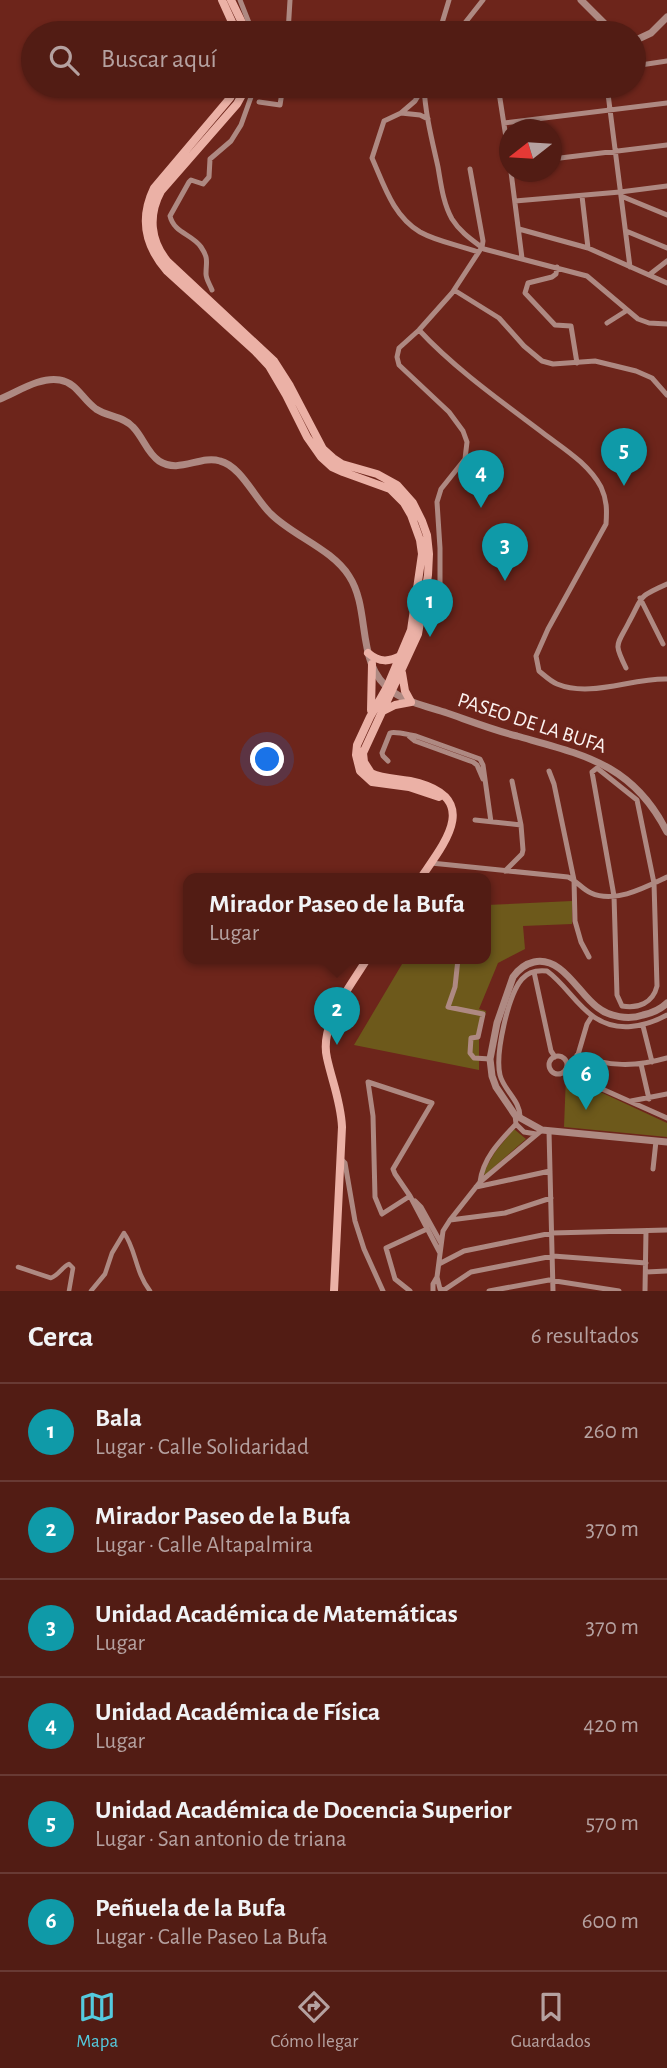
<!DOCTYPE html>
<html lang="es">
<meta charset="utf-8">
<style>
:root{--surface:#521c14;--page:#5c2922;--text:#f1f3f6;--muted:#b5a1a0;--line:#683a34;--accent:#54cade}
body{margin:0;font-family:"Alegreya Sans",sans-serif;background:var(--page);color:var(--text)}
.compass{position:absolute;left:499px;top:119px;width:63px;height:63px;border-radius:50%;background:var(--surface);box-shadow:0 2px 5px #0004;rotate:253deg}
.you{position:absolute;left:268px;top:760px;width:24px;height:24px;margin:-18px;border:5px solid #fff;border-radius:50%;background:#1a73e8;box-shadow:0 0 0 10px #1a73e833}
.badge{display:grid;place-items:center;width:46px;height:46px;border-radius:50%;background:var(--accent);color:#fff;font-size:23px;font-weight:700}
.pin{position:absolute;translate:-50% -58px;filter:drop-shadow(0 2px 4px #0008)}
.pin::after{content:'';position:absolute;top:37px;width:24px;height:21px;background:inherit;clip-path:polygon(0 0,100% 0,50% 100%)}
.popup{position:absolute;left:183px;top:873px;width:308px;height:91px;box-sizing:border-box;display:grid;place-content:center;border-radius:14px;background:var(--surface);filter:drop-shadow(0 2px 5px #0005);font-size:23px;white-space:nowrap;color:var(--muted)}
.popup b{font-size:26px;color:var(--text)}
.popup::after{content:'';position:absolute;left:50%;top:100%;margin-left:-14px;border:14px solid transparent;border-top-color:var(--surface)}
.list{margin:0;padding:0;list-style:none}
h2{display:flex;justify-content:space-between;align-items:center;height:91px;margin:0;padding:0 28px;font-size:30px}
h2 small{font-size:23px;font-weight:400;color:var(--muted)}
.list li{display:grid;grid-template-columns:46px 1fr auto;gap:21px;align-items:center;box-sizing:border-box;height:98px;padding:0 28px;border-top:2px solid var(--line)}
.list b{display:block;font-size:26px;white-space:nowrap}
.list p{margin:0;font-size:23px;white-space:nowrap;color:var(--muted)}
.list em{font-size:23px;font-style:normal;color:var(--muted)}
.icon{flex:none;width:38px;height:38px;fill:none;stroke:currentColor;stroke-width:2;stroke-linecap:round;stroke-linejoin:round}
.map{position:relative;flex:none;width:667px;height:1291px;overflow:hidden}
.search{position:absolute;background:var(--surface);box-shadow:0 2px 5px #0004;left:21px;right:21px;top:21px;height:77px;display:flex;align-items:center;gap:18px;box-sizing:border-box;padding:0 24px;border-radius:38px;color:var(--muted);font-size:26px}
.sheet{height:679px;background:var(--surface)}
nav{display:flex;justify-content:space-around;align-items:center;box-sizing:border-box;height:98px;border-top:2px solid var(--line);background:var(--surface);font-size:19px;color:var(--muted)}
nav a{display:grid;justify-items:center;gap:4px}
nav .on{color:var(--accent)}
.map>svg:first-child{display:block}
.green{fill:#6d591b}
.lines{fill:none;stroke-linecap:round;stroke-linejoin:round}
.pedestrian{stroke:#ae8982;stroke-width:4.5}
.minor{stroke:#ae8982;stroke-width:5}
.tertiary{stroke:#ae8982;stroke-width:7}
.secondary{stroke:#ebb1a6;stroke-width:8}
.labels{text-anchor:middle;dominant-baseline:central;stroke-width:7;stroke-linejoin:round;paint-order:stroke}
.street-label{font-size:21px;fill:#fbf1ef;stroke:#6d251b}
</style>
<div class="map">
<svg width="667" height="1291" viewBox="0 0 667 1291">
<rect width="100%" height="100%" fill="#6d251b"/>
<!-- green -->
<path class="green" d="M572,901V924L523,926L525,949L498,963L479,1009L486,1011L479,1038V1070L354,1045L405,959H486V905Z
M566,1076L667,1123V1137L564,1127Z
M514,1129L526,1139L485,1175L483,1173L495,1152Z"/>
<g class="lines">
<!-- pedestrian -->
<path class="pedestrian" d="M18,1267L51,1278C59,1275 62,1267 69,1264L73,1268L69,1291
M91,1291L105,1274L112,1253L124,1233C136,1249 135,1272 150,1291"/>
<!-- minor -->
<path class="minor" d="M240,0L253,33
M262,27L265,30L263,33L259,31Z
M265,30H288
M288,33L290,0
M439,33L449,0
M457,33L483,0
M634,66L667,61
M424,86C425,113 432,140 438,167C441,184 443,203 452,219C460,232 472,240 484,249L587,276L638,319L649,323L667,324
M424,86L415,101L401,113L384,121L372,158C384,185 393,216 420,232C438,242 459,245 478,252
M498,86L510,163
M607,86L630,267
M425,95L496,86
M259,102L280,105L283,86
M401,113L420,115L428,119
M504,123L667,103
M552,159L667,145
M511,172L522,258
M582,196L588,248
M621,196L667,215
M515,201L620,192L667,186
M519,229L588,248L667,283
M626,231L667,248
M557,267L556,274L552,277L528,283L525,293L555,325L571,326L577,363
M649,275L667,261
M212,290C210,285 206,279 206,274C206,261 209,259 201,247C192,234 174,233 170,216L189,182L191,180L203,184L209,177L210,159L231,141L241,125L255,86
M454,290L499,318L524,346L542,361L553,364L595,361L636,371L652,378L667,395
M607,323L626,311
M419,330C454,368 502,402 543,433C564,449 588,463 601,487C607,500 607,510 606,524L548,629L536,656L539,671C544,675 550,681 557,684C591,698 631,678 667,679
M440,586V548L437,502L441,489L465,459L467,442L463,431L449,412L399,365L397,357L399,348L419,330L452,293L482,247L483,241L470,169
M640,598L663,644
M626,668C613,642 617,646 629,622C644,595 636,598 667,584
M409,736L415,741L473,762L477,765L483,779
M388,761L383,756L382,753L390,733C396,731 409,735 416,736L480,759L483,765L491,822
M597,768L637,800L654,883L657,986C653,1003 638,1009 622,1006L617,995L614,896L592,772Z
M549,771L554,784L574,880L575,921L581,942L589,957
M475,820L521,825
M431,863L568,877C577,881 582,889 591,893C615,904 646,887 667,877
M505,871L522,854L523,850L521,825L512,781
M458,959L455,987L448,1007L483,1014L478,1037L471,1038L470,1053L474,1058L490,1059
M534,972L551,1051L555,1057
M643,1026L652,1062
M577,1055C608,1067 636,1067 667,1058
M549 1065a9 9 0 1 1 18 0a9 9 0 1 1-18 0Z
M641,1064L649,1099
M564,1072L667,1118
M572,1075L587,1024L592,1016
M631,1101L667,1094
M520,1118C521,1101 504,1091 500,1075C495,1054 508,995 522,979C528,972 538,970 547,971C565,984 576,1005 594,1017C617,1033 645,1027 667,1015
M516,1124L524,1132L536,1134
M549,1131L553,1291
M341,1159L345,1163L355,1221L364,1249L383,1291
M653,1169L656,1141
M480,1182C483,1158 500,1141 516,1124L515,1115
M476,1187L550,1171
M410,1196L382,1214L375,1197L373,1116L368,1082L432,1103L393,1169L395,1174L410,1196L440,1253
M415,1201L421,1207L441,1243
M450,1220L505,1213L551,1198
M439,1264L464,1251L552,1233L667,1230
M646,1272L667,1271
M437,1277L440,1289L444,1290L471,1272L553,1256L646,1263
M410,1291L395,1279L386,1248L427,1229
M433,1291V1284L437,1277L443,1231L450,1220L480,1182L542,1130
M489,1291L549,1280L619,1291
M645,1291L646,1231"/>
<!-- tertiary -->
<path class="tertiary" d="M581,0L614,33
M634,41L651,33L667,17
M0,399C17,392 41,376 60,380C77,383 82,399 96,409C108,417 123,416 133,427C143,437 147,453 159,461C179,474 200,455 220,461C241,466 255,499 271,514C293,536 332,549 349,576C372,611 354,665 393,692C409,703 429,707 447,713C470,721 493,730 517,736C584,755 633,764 667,832
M667,1003C661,1009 652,1013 643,1015C629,1020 609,1017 597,1007C578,993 562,956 534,962C525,964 518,970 513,977L497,1023L490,1059L492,1076L496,1087L515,1115L542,1130L667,1142"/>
<!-- secondary -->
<path class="secondary" d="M222,0L237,33
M231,0L247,33
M236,86L230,98L154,188C139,219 145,246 167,271L255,351L269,366L286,395L307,437L321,457L332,467L343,472L390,489L404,503L411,515L420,540L422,554L411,630L387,687L370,717L357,745L356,755L360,771L372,782L409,787L439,797
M247,86L237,104L161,191C148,215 150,241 168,262L274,361L290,386L323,449L333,458L342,464L377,474L397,485L413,503L422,521L427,535L429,554L428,575L418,634L363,753L364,762L371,773C385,780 403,778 419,783C481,801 443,845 420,879
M368,653C380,663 389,662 402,655
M371,710L372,664
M383,711L395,705L411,702L405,691L402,673
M334,1291L342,1127C341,1102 332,1081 327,1058C319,1024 350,987 367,959"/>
</g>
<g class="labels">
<!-- street labels -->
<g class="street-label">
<text transform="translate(532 723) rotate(18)">PASEO DE LA BUFA</text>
</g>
</g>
</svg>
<svg class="compass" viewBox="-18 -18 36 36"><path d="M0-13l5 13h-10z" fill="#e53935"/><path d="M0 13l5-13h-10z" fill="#b5a1a0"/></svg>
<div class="you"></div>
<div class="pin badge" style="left:430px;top:637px;background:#0f9aa8">1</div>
<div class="pin badge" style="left:337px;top:1045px;background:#0f9aa8">2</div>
<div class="popup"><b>Mirador Paseo de la Bufa</b>Lugar</div>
<div class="pin badge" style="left:505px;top:581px;background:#0f9aa8">3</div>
<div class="pin badge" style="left:481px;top:508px;background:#0f9aa8">4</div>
<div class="pin badge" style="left:624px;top:486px;background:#0f9aa8">5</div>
<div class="pin badge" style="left:586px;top:1110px;background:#0f9aa8">6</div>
<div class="search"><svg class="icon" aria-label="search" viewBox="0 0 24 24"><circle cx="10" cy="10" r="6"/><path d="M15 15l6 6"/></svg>Buscar aquí</div>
</div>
<section class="sheet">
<h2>Cerca<small>6 resultados</small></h2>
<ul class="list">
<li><span class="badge" style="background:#0f9aa8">1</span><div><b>Bala</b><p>Lugar · Calle Solidaridad</p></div><em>260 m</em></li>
<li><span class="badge" style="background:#0f9aa8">2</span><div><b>Mirador Paseo de la Bufa</b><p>Lugar · Calle Altapalmira</p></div><em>370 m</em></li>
<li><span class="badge" style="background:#0f9aa8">3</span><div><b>Unidad Académica de Matemáticas</b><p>Lugar</p></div><em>370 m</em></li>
<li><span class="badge" style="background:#0f9aa8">4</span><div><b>Unidad Académica de Física</b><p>Lugar</p></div><em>420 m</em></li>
<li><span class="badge" style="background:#0f9aa8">5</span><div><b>Unidad Académica de Docencia Superior</b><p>Lugar · San antonio de triana</p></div><em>570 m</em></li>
<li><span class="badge" style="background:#0f9aa8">6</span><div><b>Peñuela de la Bufa</b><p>Lugar · Calle Paseo La Bufa</p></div><em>600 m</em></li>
</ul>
</section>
<nav>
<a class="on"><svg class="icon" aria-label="map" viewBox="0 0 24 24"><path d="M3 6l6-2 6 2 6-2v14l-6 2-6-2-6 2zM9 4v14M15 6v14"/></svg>Mapa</a>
<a><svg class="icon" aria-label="directions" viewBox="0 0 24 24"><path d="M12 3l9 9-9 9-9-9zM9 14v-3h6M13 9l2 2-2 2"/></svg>Cómo llegar</a>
<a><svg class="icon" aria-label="saved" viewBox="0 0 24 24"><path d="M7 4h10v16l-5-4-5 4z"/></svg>Guardados</a>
</nav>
